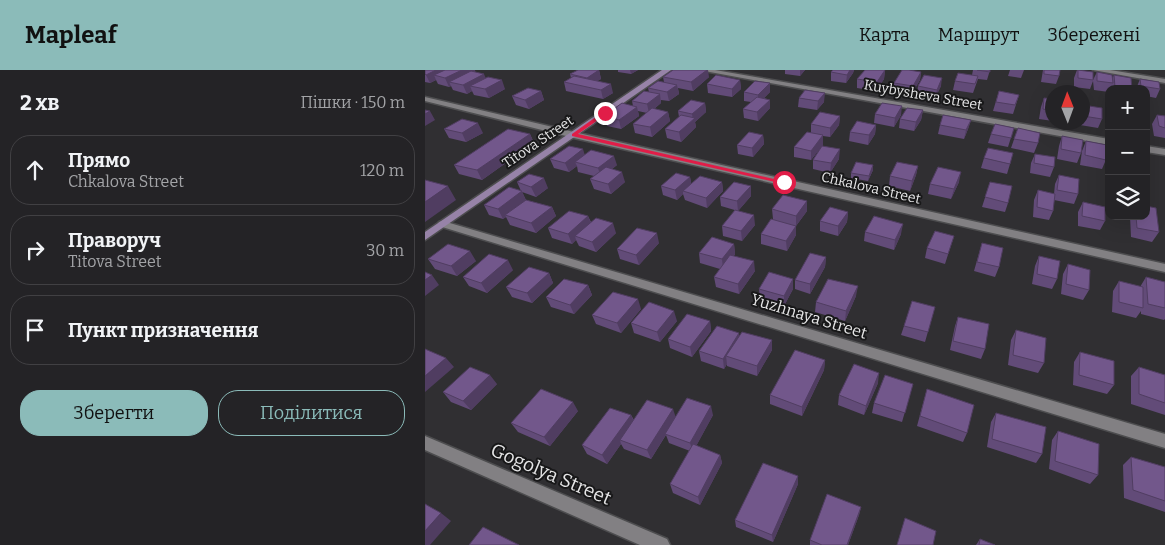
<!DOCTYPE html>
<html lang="uk">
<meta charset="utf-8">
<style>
:root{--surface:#242326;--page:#302f32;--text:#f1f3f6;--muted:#a3a4a7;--line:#414043;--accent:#8bbbb9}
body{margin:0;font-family:Bitter,serif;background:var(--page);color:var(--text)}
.controls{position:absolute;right:15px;top:15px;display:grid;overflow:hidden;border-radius:10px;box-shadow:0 5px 20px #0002}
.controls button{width:45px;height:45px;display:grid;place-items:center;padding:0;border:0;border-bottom:1px solid var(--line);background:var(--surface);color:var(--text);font:25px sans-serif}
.compass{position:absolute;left:620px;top:15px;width:45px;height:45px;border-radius:50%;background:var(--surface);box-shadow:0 5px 20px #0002;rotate:359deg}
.stop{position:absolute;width:15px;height:15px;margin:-11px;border:4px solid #e11d48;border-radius:50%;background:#fff}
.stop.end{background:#e11d48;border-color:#fff;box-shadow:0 1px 5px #0008}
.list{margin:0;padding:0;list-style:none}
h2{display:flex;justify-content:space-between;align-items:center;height:65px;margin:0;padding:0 20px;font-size:21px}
h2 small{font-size:16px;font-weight:400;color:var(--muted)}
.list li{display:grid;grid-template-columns:32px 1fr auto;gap:15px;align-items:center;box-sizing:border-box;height:70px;margin:0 10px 10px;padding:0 10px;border:1px solid var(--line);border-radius:20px}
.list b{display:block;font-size:19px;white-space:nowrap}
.list p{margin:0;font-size:16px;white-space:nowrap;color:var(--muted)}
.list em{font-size:16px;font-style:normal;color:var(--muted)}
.actions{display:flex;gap:10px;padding:15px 20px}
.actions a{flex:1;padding:11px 0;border:1px solid var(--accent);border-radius:20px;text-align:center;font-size:18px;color:var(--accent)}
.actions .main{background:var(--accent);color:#111}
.icon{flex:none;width:28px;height:28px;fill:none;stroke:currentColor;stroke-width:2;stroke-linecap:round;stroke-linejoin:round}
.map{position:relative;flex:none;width:740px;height:475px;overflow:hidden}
header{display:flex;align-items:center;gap:30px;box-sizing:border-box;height:70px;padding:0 25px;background:var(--accent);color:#111}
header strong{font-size:24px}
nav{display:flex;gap:28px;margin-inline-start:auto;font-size:18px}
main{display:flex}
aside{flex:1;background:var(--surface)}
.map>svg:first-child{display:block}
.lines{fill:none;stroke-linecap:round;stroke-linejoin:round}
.minor-casing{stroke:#4d4d4f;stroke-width:3}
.secondary-casing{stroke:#4d4d4f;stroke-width:3}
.minor{fill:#828083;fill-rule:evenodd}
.secondary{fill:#9783a8;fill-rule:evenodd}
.wall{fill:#624b78}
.shaded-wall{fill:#503d61}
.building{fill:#72578b;stroke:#503d61}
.route{fill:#e11d48}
.labels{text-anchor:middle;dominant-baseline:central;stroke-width:4;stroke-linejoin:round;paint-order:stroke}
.far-street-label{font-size:14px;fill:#e5e5e6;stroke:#181819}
.street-label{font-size:16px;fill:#e5e5e6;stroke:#181819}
.near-street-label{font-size:19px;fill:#e5e5e6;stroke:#181819}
</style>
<header>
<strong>Mapleaf</strong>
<nav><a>Карта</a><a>Маршрут</a><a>Збережені</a></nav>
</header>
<main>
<aside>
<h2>2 хв<small>Пішки · 150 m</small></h2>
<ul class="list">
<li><svg class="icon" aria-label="ahead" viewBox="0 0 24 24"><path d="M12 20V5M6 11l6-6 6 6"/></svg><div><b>Прямо</b><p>Chkalova Street</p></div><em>120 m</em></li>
<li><svg class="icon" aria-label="right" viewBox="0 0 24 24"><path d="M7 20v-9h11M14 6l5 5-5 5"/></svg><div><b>Праворуч</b><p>Titova Street</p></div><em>30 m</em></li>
<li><svg class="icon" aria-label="arrive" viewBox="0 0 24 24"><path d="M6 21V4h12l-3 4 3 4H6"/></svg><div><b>Пункт призначення</b></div></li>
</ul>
<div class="actions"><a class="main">Зберегти</a><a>Поділитися</a></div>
</aside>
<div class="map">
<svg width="740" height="475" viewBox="0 0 740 475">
<rect width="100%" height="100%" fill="#302f32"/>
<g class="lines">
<!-- minor casing -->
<g class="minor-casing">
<path id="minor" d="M274,0H290L684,69V75Z
M668,0H685L740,9V13Z
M0,27L149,62L740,194V202L149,68L0,31Z
M721,76L740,79V85L721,82Z
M18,151L740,364V378L14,156L13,154L14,152Z
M0,366L242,469L245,475H215L0,380Z"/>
</g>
<!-- secondary casing -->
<g class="secondary-casing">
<path id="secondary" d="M237,0H246L0,170V162Z"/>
</g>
<!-- minor -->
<use href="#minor" class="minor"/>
<!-- secondary -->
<use href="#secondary" class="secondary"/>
</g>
<!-- wall -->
<path class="wall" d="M0,0H50V2L80,19L64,28L49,25L47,21L42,24L28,20L26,16L24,17L13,14L11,10L5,13L0,12Z
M174,0L176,9L172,11L188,23L178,29L141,21L139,12L146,8L145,4Z
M193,0H213L206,4L193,2Z
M360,0H380L375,6L360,4Z
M408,0H429L428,3L421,13L406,11V2Z
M460,0L459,9L451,21L432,18V9Z
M548,0H565L562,10L553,9L548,23L528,20L530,11L547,5Z
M585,0H599L596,8L583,6Z
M618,0H635L634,6L631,14L616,12Z
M652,0L668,10L672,2L687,9L689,5L707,19H684V22L669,20L668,11L665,19L649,17V8Z
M496,2L495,10L486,25L467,22L469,13Z
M238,7H284L268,21L253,18L254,24L244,31L236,30V33L229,39L243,42L245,51L227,67L210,63L208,54L222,43L213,41L214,46L196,59L182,56L179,46L208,36L207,31L224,22L223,18L239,12Z
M715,9L735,19L731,28L721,26V19H711Z
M315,10L316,19L307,27L283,23L282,14Z
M345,13V22L339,28L345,30V38L333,51L319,48L318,39L326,32L319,31V22Z
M493,16H516L510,28L492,25Z
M116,21L119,30L104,39L91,35L87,26Z
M574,21L594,25L588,44L568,41Z
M374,28L399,32L392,40L373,37Z
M619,28L628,29V51L614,49L616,37Z
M280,33L281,42L270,52L271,57L256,72L242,68L240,59L254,47L253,41Z
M658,35L677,49L673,58L649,54V52H658Z
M498,40L496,50L489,61L474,58L475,49Z
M450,44L476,45L469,57L449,53Z
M732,45L740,46V68L729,66L727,54Z
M415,46L414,55L405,67L398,66V75L397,76L414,89L405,103L388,99V90L396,77L386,90L369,87V77L386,63V54Z
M546,50L543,59L539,69L513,64L515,55Z
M451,55L450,64L443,75L424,71L425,62Z
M589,58L583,77L563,73L566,64Z
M593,58L613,73L609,83L586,78Z
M19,59L58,63L41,72L24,68Z
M105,64L109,73L57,110L34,104L29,95Z
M338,65L339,74L328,87L313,84L312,75Z
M637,66L656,83L652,93L632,89L634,76Z
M661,71L682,83L684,79V97L680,96V92L677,99L655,95L657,81Z
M610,84L629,97L625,107L605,103L606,93Z
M160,85L192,95L187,99L200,112L186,124L169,119L165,109L169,106L153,102L152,96L144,102L129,98L125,89Z
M559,88L585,94L582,104L556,98Z
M448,95V100L443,111L426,108V103Z
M493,96L491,105L485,121L464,116L465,106Z
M634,105L653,124L649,134L629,130L628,141L624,150L608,147L609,130L613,120L629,124L630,114Z
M265,107L266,113L297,112L298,121L282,138L260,130L258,124L252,130L238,125L236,116Z
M92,112L123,118L111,127L97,122L101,130L127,137L131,146L111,163L85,155L81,147L78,149L64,145L59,135L96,121Z
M534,112L526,129L503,124L505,114Z
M565,112L583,133L580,142L557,137Z
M326,126L313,141L296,136L295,127Z
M658,132L680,151L675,160L653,156V142Z
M347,139L382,141L371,156V165L362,181L336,174V164L348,149Z
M423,142L422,152L413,166L395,161V151Z
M163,146L166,152L191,163L171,182L154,176L151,170L147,174L127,168L123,158Z
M705,146H721L734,162L727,172L706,167Z
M330,155L317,171L298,166L297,156Z
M440,162L476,164L469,180L439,171Z
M529,166L520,194L500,188L502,178Z
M234,173L214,195L195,189L192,179Z
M557,173L574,197L570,207L549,201Z
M309,174L310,184L309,186L330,201L314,224L291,217L289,207L295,199L275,193L274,183Z
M614,186L632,209L627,219L607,214L610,196Z
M401,187L400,197L385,224L370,219V210Z
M3,189L51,191L32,206L10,199Z
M643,194L664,220L658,230L636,224L638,204Z
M88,200L62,223L44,216L38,207Z
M124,203L128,213L107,233L87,227L81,217Z
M721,207L740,212V249L739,250L716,244V241L711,248L687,242L688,221L694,211L715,217Z
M368,209V219L359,236L335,229L334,219Z
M163,215L167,225L149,244L126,237L121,227Z
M431,226L420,251L390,242L391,232Z
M510,237L500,272L476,265L479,256Z
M216,239L196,263L171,254L167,245Z
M533,247L560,279L556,289L525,280L530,256Z
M252,251L235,272L209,263L206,253Z
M285,251L286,261L267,287L245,278L243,269Z
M591,260L619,293L613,303L583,295L586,270Z
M314,263V266L347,270V280L332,306L302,296V294L299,299L276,291L274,281Z
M655,282L689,315L682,324L648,315L649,292Z
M400,290L399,300L377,346L345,334V325Z
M714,297L740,305V345L706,334V306Z
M453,313L439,345L413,335L414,325Z
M72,314L46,340L26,332L18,322Z
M488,314L477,352L447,343L449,333Z
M502,319L542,363L538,372L492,356Z
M153,341L125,376L93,362L86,353Z
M571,343L617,384L611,393L562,377L566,352Z
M206,345L209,350L288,345L271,376L295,385L297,393L275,435L248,423L245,414L265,381L244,373L241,365L226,389L199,379L196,374L182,394L162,384L157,375Z
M633,361L673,405L665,414L624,399L627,370Z
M706,387L740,397V442L699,428L698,395Z
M373,406V414L348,472L311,457L310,450Z
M436,437L434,445L423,475H385V470Z
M555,469L570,475H551Z"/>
<!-- shaded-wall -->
<path class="shaded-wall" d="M11,0H23L9,5L11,10L5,13L1,5Z
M37,0H50L51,4L24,12L26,16L24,17L20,8Z
M174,0L176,9L164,16L162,8Z
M205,0H213L206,4Z
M282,0H283L284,7L268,21L266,12Z
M375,0H380L375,6Z
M425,0H429L428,3L421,13L422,5Z
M460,0L459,9L451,21L452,12Z
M496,2L495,10L486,25L488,16Z
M59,4L63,13L45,16L47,21L42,24L38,15Z
M517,8L516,16L510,28L512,20Z
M77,10L80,19L64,28L60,19Z
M315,10L316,19L307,27V19Z
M345,13V22L333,34V25Z
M186,14L188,23L178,29L176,20Z
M252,15L254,24L244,31L242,22Z
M116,21L119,30L104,39L100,30Z
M400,23L399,32L392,40L393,31Z
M235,24L236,33L224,43L222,34Z
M345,30V38L333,51L332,42Z
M280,33L281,42L270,52L271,57L256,72L254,62L268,50L267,44Z
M477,36L476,45L469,57L470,48Z
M212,37L214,46L196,59L194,50Z
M498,40L496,50L489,61L491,52Z
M5,41L10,50L0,56V44Z
M243,42L245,51L227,67L225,57Z
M415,46L414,55L405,67V58Z
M546,50L543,59L539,69L541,60Z
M53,53L58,63L41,72L37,63Z
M451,55L450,64L443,75L444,65Z
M105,64L109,73L57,110L52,100Z
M338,65L339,74L328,87L327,78Z
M398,65V75L386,90V81Z
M158,79L161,89L150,92L152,96L144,102L140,93Z
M415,79L414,89L405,103L406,93Z
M189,86L192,95L176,108L173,98Z
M448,95V100L443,111L444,106Z
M493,96L491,105L485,121L487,111Z
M197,102L200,112L186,124L183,114Z
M536,102L534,112L526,129L529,119Z
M265,107L267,116L258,121V124L252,130L250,120Z
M119,108L123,118L111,127L106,117Z
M297,112L298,121L282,138L281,128Z
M23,116L31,130L0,152V132Z
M326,116V126L313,141L312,131Z
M97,121L101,131L80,145L81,147L78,149L73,139Z
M382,131V141L371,156V146Z
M127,137L131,146L111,163L106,153Z
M423,142L422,152L413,166V156Z
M329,145L330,155L317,171L316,161Z
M163,146L167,156L150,166L151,170L147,174L143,164Z
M188,153L191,163L171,182L167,172Z
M478,154L476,164L469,180L470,170Z
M371,156V165L362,181L361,171Z
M232,163L234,173L214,195L211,185Z
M309,174L310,184L298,199L297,189Z
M45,181L51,191L32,206L26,196Z
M401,187L400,197L385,224V214Z
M83,190L88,200L62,223L56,213Z
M329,191L330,201L314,224L313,214Z
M124,203L128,213L107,233L102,223Z
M7,205L14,215L0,226V210Z
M368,209V219L359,236V226Z
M163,215L167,225L149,244L145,235Z
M433,216L431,226L420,251L421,241Z
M213,229L216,239L196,263L192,253Z
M249,241L252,251L235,272L232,262Z
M285,251L286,261L267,287L265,277Z
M314,263L315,273L301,286L302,294L299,299L298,289Z
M347,270V280L332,306V296Z
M21,288L29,297L0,322V306Z
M400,290L399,300L377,346V337Z
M454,303L453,313L439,345L441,336Z
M65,305L72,314L46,340L38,331Z
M148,332L153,341L125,376L119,367Z
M286,336L288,345L268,382L265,373Z
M248,339L251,348L226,389L222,380Z
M206,345L210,354L195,370L196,374L182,394L177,385Z
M295,385L297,393L275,435L273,427Z
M373,406V414L348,472L347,465Z
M436,437L434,445L423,475H422Z
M16,443L26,451L5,475H0V461Z"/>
<!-- building -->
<path class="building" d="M0,0H11L1,5L0,4Z
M20,0H37L20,8L9,5Z
M153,0H174L162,8L145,4Z
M248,0H282L266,12L238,7Z
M408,0H425L422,5L406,2Z
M440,0H460L452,12L432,9Z
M477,0H484L496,2L488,16L469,13Z
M552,0H565V2Z
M619,0H635L634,6L619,4Z
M653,0L668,2V10L653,8Z
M46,1L59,4L38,15L24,12Z
M672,2L687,5L688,13L672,11Z
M533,3L553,6L550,14L530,11Z
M291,5L315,10L307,19L282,14Z
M499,5L517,8L512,20L493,16Z
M689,5L706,8L707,19L690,17Z
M149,6L186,14L176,20L139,12Z
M63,7L77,10L60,19L45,16Z
M715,9L734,12L735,19L716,16Z
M233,11L252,15L242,22L223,18Z
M330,11L345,13L333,25L319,22Z
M103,18L116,21L100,30L87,26Z
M380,20L400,23L393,31L374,28Z
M219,21L235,24L222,34L207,31Z
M574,21L594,25L590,35L571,32Z
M332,27L345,30L332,42L318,39Z
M619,28L628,29V41L618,39Z
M266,30L280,33L267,44L253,41Z
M197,33L212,37L194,50L179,46Z
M457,33L477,36L470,48L450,44Z
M658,35L677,38V49L658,46Z
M227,38L243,42L225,57L208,54Z
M482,38L498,40L491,52L475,49Z
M0,40L5,41L0,44Z
M395,42L415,46L405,58L386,54Z
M256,45L270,48L254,62L240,59Z
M518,45L546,50L541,60L515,55Z
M732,45L740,46V58L734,56Z
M37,49L53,53L37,63L19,59Z
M432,51L451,55L444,65L425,62Z
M570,54L589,58L586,68L566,64Z
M593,58L615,63L613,73L589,69Z
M83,59L105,64L52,100L29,95Z
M324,62L338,65L327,78L312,75Z
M382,62L398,65L386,81L369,77Z
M637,66L658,70L656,83L636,79Z
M661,71L682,75L681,90L660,85Z
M144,76L158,79L140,93L125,89Z
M397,76L415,79L406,93L388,90Z
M563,78L588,83L585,94L559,88Z
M166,80L189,86L173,98L150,92Z
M610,84L630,87L629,97L609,93Z
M431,92L448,95L444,106L426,103Z
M472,92L493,96L487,111L465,106Z
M181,97L197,102L183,114L165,109Z
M513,97L536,102L529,119L505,114Z
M251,103L265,107L250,120L236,116Z
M104,104L119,108L106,117L92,112Z
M634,105L654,109L653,124L632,120Z
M275,106L297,112L281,128L258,121Z
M0,110L23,116L0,132Z
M309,112L326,116L312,131L295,127Z
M565,112L587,116L583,133L560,127Z
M84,117L97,121L73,139L59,135Z
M613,120L630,124L628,141L612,137Z
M358,125L382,131L371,146L347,139Z
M101,130L127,137L106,153L80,145Z
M658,132L680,137V151L657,146Z
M721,136L731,138L734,162L712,158L711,146H721Z
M405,137L423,142L413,156L395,151Z
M310,140L329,145L316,161L297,156Z
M144,141L163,146L143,164L123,158Z
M449,146L478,154L470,170L440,162Z
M171,148L188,153L167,172L150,166Z
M346,149L371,156L361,171L336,164Z
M212,158L232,163L211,185L192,179Z
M510,161L529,166L523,184L502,178Z
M287,167L309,174L297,189L274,183Z
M557,173L578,178L574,197L552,192Z
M23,174L45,181L26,196L3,189Z
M385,183L401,187L385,214L370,210Z
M64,184L83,190L56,213L38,207Z
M305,185L329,191L313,214L289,207Z
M614,186L635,191L632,209L612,204Z
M643,194L665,200L664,220L641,214Z
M104,197L124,203L102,223L81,217Z
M0,202L7,205L0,210Z
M344,202L368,209L359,226L334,219Z
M721,207L740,212V238L723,234Z
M139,209L163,215L145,235L121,227Z
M403,209L433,216L421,241L391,232Z
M694,211L718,217V238L694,232Z
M188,222L213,229L192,253L167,245Z
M487,231L510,237L503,262L479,256Z
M224,232L249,241L232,262L206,253Z
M262,244L285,251L265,277L243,269Z
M533,247L564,254L560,279L528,271Z
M292,256L314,263L298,289L274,281Z
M591,260L621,268L619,293L588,285Z
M317,262L347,270L332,296L301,286Z
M0,279L21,288L0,306Z
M370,280L400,290L377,337L345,325Z
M655,282L689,291V315L654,305Z
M429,294L454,303L441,336L414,325Z
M45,297L65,305L38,331L18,322Z
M714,297L740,305V333L714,324Z
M460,305L488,314L480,343L449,333Z
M116,319L148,332L119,367L86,353Z
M502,319L549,335L542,363L495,346Z
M262,328L286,336L265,373L240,364Z
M222,330L248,339L222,380L195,370Z
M185,338L206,345L177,385L157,375Z
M571,343L621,357L617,384L567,369Z
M633,361L674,374L673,405L630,391Z
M268,374L295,385L273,427L245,414Z
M706,387L740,397V431L708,420Z
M338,393L373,406L347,465L310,450Z
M402,424L436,437L422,475H397L385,470Z
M0,434L16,443L0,461Z
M480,448L511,461L508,475H472Z
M58,457L94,475H44Z
M555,469L570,475H554Z"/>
<!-- route -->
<path class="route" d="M178,42L183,43L153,64L362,112L359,114L147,66V64Z"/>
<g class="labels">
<!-- far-street labels -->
<g class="far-street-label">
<text transform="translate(498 25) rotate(10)">Kuybysheva Street</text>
<text transform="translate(113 72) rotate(-34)">Titova Street</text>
<text transform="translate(446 118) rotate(13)">Chkalova Street</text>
</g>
<!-- street labels -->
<g class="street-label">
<text transform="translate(384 246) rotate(17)">Yuzhnaya Street</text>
</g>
<!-- near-street labels -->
<g class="near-street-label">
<text transform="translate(126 404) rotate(23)">Gogolya Street</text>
</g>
</g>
</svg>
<div class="controls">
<button>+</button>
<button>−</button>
<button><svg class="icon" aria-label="layers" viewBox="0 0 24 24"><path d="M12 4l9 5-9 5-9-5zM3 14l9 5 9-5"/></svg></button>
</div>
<svg class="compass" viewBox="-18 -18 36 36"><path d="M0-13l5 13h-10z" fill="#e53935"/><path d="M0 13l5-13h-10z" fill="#a3a4a7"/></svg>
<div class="stop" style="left:359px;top:112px"></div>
<div class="stop end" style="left:180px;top:43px"></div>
</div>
</main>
